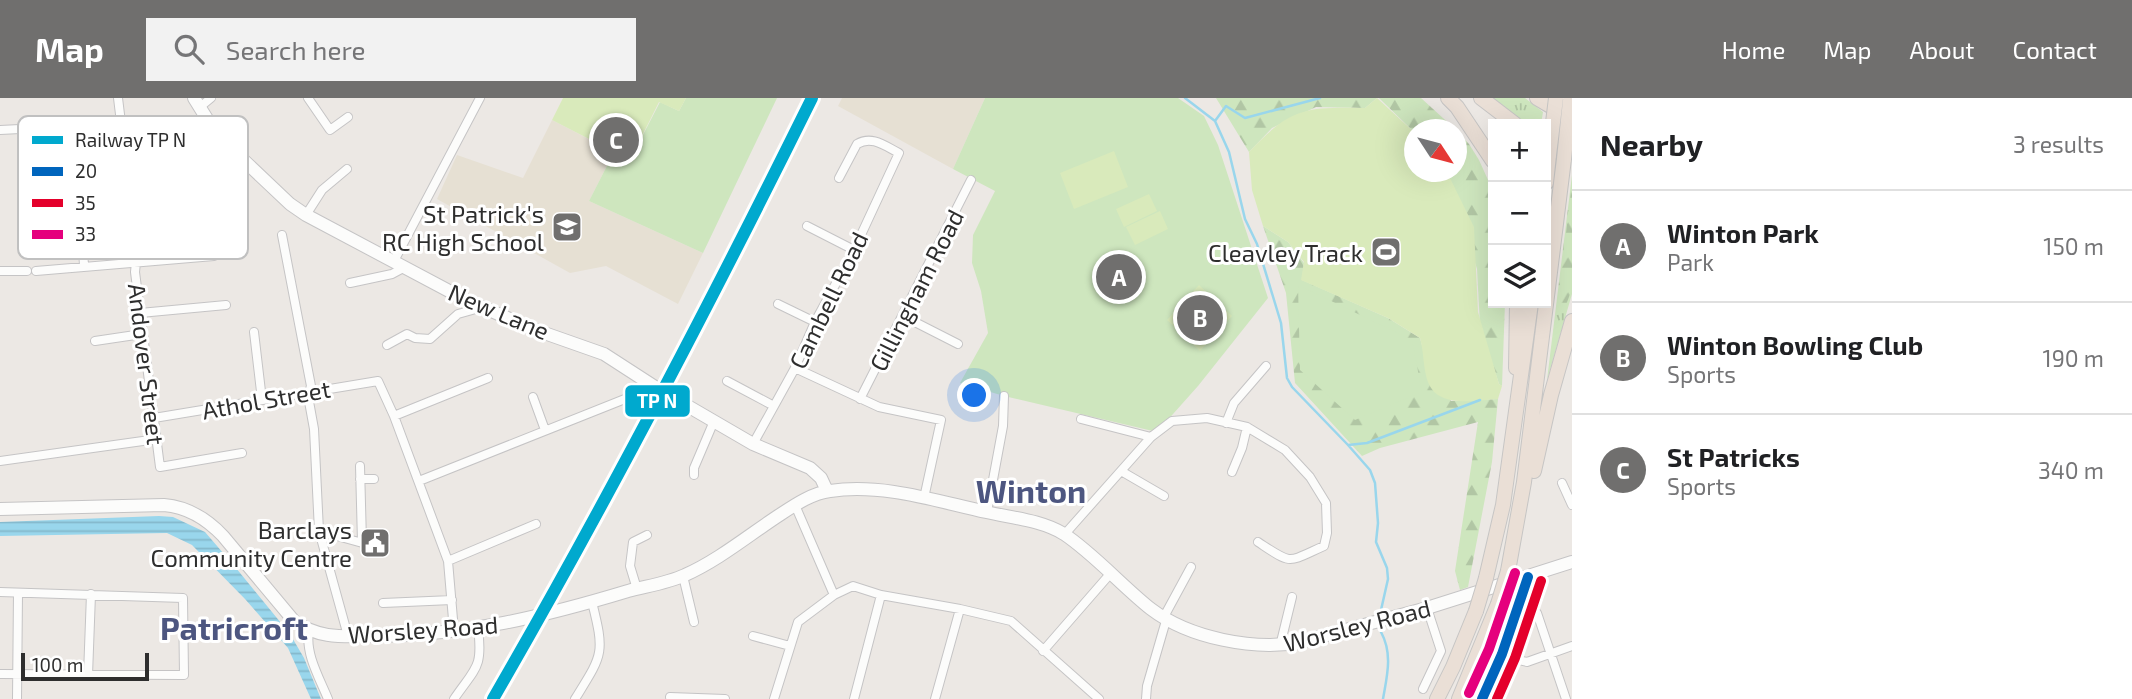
<!DOCTYPE html>
<meta charset="utf-8">
<style>
:root{--surface:#fff;--page:#f2f2f2;--text:#202124;--muted:#757577;--line:#e0e0e0;--accent:#706f6e}
body{margin:0;font-family:"Exo 2",sans-serif;background:var(--page);color:var(--text)}
.controls{position:absolute;right:21px;top:21px;display:grid;overflow:hidden;border-radius:0px;box-shadow:0 7px 28px #0002}
.controls button{width:63px;height:63px;display:grid;place-items:center;padding:0;border:0;border-bottom:2px solid var(--line);background:var(--surface);color:var(--text);font:35px sans-serif}
.compass{position:absolute;left:1404px;top:21px;width:63px;height:63px;border-radius:50%;background:var(--surface);box-shadow:0 7px 28px #0002;rotate:126deg}
.scale{position:absolute;left:21px;bottom:18px;width:128px;box-sizing:border-box;padding-left:7px;border:4px solid #2e2e2e;border-top:0;font-size:19px;line-height:24px;white-space:nowrap;color:#2e2e2e;-webkit-text-stroke:5px #fff;paint-order:stroke}
.you{position:absolute;left:975px;top:298px;width:24px;height:24px;margin:-18px;border:5px solid #fff;border-radius:50%;background:#1a73e8;box-shadow:0 0 0 10px #1a73e833}
.badge{display:grid;place-items:center;width:46px;height:46px;border-radius:50%;background:var(--accent);color:#fff;font-size:23px;font-weight:700}
.pin{position:absolute;translate:-50% -50%;border:4px solid #fff;box-shadow:0 2px 7px #0006}
.list{margin:0;padding:0;list-style:none}
h2{display:flex;justify-content:space-between;align-items:center;height:91px;margin:0;padding:0 28px;font-size:30px}
h2 small{font-size:23px;font-weight:400;color:var(--muted)}
.list li{display:grid;grid-template-columns:46px 1fr auto;gap:21px;align-items:center;box-sizing:border-box;height:112px;padding:0 28px;border-top:2px solid var(--line)}
.list b{display:block;font-size:26px;white-space:nowrap}
.list p{margin:0;font-size:23px;white-space:nowrap;color:var(--muted)}
.list em{font-size:23px;font-style:normal;color:var(--muted)}
.icon{flex:none;width:38px;height:38px;fill:none;stroke:currentColor;stroke-width:2;stroke-linecap:round;stroke-linejoin:round}
.map{position:relative;flex:none;width:1572px;height:601px;overflow:hidden}
header{display:flex;align-items:center;gap:42px;box-sizing:border-box;height:98px;padding:0 35px;background:var(--accent);color:#fff}
header strong{font-size:33px}
nav{display:flex;gap:38px;margin-inline-start:auto;font-size:24px}
.search{width:490px;height:63px;background:var(--page);display:flex;align-items:center;gap:18px;box-sizing:border-box;padding:0 24px;border-radius:0px;color:var(--muted);font-size:26px}
main{display:flex}
aside{flex:1;background:var(--surface)}
.map>svg:first-child{display:block}
.education{fill:#e6e0d3}
.grass{fill:url(#grass-tufts)}
.forest{fill:url(#forest-firs)}
.park{fill:#cee6be}
.pitch{fill:#d9eabb}
.water{fill:url(#water-rules)}
.lines{fill:none;stroke-linecap:round;stroke-linejoin:round}
.stream{stroke:#99d6ec;stroke-width:2.5}
.street-casing{stroke:#c5c4c5;stroke-width:10}
.secondary-casing{stroke:#c5c4c5;stroke-width:14}
.highway-casing{stroke:#c6c5c4;stroke-width:16}
.street{stroke:#fcfcfb;stroke-width:8}
.secondary{stroke:#fcfcfb;stroke-width:12}
.highway{stroke:#eadfd6;stroke-width:14}
.highway-bridge-casing{stroke:#c6c5c4;stroke-width:16;stroke-linecap:butt}
.highway-bridge{stroke:#eadfd6;stroke-width:14}
.bus-1-casing{stroke:#fff;stroke-width:16}
.bus-2-casing{stroke:#fff;stroke-width:16}
.bus-3-casing{stroke:#fff;stroke-width:16}
.bus-1{stroke:#0065bd;stroke-width:10}
.bus-2{stroke:#e4002b;stroke-width:10}
.bus-3{stroke:#e5007d;stroke-width:10}
.rail-1-casing{stroke:#fff;stroke-width:18}
.rail-1{stroke:#00a9ce;stroke-width:12}
.labels{text-anchor:middle;dominant-baseline:central;stroke-width:6;stroke-linejoin:round;paint-order:stroke}
.poi-label{font-size:24px;fill:#2e2e2e;stroke:#fff;text-anchor:end}
.street-label{font-size:24px;fill:#2e2e2e;stroke:#fff}
.district-label{font-size:32px;font-weight:bold;fill:#4d5680;stroke:#fff}
.key{fill:#fff;stroke:#c0c0c0;stroke-width:2}
.key-label{font-size:19px;fill:#2e2e2e}
.line-badge{stroke:#fff;stroke-width:2.5}
.badge-label{font-size:19px;text-anchor:middle;font-weight:bold;fill:#fff}
</style>
<header>
<strong>Map</strong>
<div class="search"><svg class="icon" aria-label="search" viewBox="0 0 24 24"><circle cx="10" cy="10" r="6"/><path d="M15 15l6 6"/></svg>Search here</div>
<nav><a>Home</a><a>Map</a><a>About</a><a>Contact</a></nav>
</header>
<main>
<div class="map">
<svg width="1572" height="601" viewBox="0 0 1572 601">
<defs>
<pattern id="grass-tufts" width="24" height="20" patternUnits="userSpaceOnUse" patternTransform="scale(1.75)"><rect width="24" height="20" fill="#cee6be"/><path d="M3 7l-1-3M5 7V3M7 7l1-3M15 17l-1-3M17 17v-4M19 17l1-3" fill="none" stroke="#b1c6a4"/></pattern>
<pattern id="forest-firs" width="22" height="20" patternUnits="userSpaceOnUse" patternTransform="scale(1.75)"><rect width="22" height="20" fill="#cee6be"/><path d="M5 1l3.5 6h-7zM16 11l3.5 6h-7z" fill="#b1c6a4"/></pattern>
<pattern id="water-rules" width="6" height="5" patternUnits="userSpaceOnUse" patternTransform="scale(1.75)"><rect width="6" height="5" fill="#99d6ec"/><path d="M0 2.5h6" fill="none" stroke="#84b8cb"/></pattern>
</defs>
<rect width="100%" height="100%" fill="#ece8e4"/>
<!-- education -->
<path class="education" d="M842,0H985L953,71L838,8Z
M552,22L614,54L589,103L703,155L678,206L606,168L570,175L437,101L457,57L523,80Z"/>
<!-- grass -->
<path class="grass" d="M1491,0H1525L1543,14L1541,26C1520,26 1506,12 1491,0Z
M1572,77V196L1547,282Z"/>
<!-- forest -->
<path class="forest" d="M1216,0H1377L1365,10L1316,9L1272,30L1249,54Z
M1379,0H1421L1455,31L1414,32V34Z
M1457,33L1469,46L1479,62L1493,93V205H1505L1502,288L1499,286L1480,227L1477,171L1447,74H1456Z
M1572,85V191L1564,212L1557,211Z
M1263,128L1288,144L1304,165L1302,182L1388,220L1420,240L1424,255L1451,303L1498,301L1492,364L1468,489L1460,492L1455,473L1478,324L1380,350L1362,358L1295,285L1286,195Z"/>
<!-- park -->
<path class="park" d="M686,0H777L703,155L589,103L614,54L630,62L660,4L679,13Z
M985,0H1178L1204,18L1218,47L1268,200L1198,288L1157,334L1004,298L960,285L988,235L981,193L972,165L973,137L995,93L953,71Z
M1298,187L1412,242L1422,294L1355,322L1300,272Z"/>
<!-- pitch -->
<path class="pitch" d="M563,0H686L679,13L659,4L630,62L552,22Z
M1377,0L1414,34V74H1447L1474,129L1478,214L1499,286L1502,288L1498,301C1476,302 1438,311 1428,284C1423,271 1424,254 1420,240L1388,220L1301,182L1304,164L1288,144L1263,128L1252,92L1249,54C1291,9 1306,9 1365,10Z
M1114,53L1128,89L1074,111L1060,75Z
M1149,96L1157,113L1124,129L1116,111Z
M1160,113L1168,131L1135,147L1126,129Z
M1199,187L1232,218L1200,253L1167,222Z"/>
<!-- water -->
<path class="water" d="M159,418L173,419L205,434L236,470L290,536L304,560L321,601H311L288,550L245,501L192,447L167,435L0,438V424Z"/>
<g class="lines">
<!-- stream -->
<path class="stream" d="M1185,0L1215,23L1229,54L1245,121L1257,146L1281,225L1287,280L1292,289L1348,347L1367,345L1480,302
M1215,23L1226,8L1245,20L1320,0
M1348,347L1370,372L1375,385L1378,425L1376,444L1387,470L1388,481L1381,512
M1381,534C1393,556 1387,578 1383,601"/>
<!-- street casing -->
<g class="street-casing">
<path id="street" d="M118,0L137,155L135,174L160,369L242,355
M308,0L330,32L348,19
M200,9L211,0
M43,29L213,40
M52,29L57,99
M0,32L20,31
M306,117L322,92L347,71
M81,126L84,167
M807,128L854,152
M282,137L311,288L308,298L314,331L319,433L348,538
M394,163L480,0
M0,173H27
M36,173L214,158L209,53L217,37
M350,185L392,176L405,169
M778,206L815,224
M140,215L226,207
M903,218L958,246
M254,234L262,302
M95,243L142,236
M387,247L407,236L415,240L430,241L458,216L483,209
M795,270L879,309L941,322L924,400
M727,283L774,308
M533,299L545,332
M860,301L971,82
M394,318L488,280
M154,320L378,283L394,318L448,463L454,533
M1081,321L1151,339
M1226,325L1234,305L1266,268
M753,346L795,270L815,224L854,152L899,55C885,48 872,37 857,46L839,80
M0,363L157,341
M360,368L362,444
M1121,373L1164,398
M1232,374L1242,350L1247,329
M694,377V370L714,323
M360,381H374
M419,383L655,289
M1562,385L1572,407
M795,407L834,497
M987,414L1003,328L1004,298
M319,433L377,449
M1064,437L1151,339L1172,323L1207,320L1247,329L1285,352L1310,379L1326,405L1327,435L1324,448C1286,465 1293,467 1258,444
M448,463L536,426
M683,478L694,524
M637,491L630,468L633,444L647,437
M0,494L183,500L184,577L0,576
M383,505L452,502
M1537,515L1566,601
M309,534C305,556 320,581 328,601
M753,538L790,548
M1280,548L1292,499
M1043,553L1110,476
M1514,561L1527,564L1572,548
M88,577L91,496
M1423,591L1441,553L1427,510
M670,599L725,601
M17,601L18,495
M454,601C476,569 483,570 478,530
M575,601C603,556 605,556 592,504
M774,601L798,524L834,497L853,488L881,497L960,511L1011,523L1099,601
M854,601L881,497
M935,601L960,511
M1146,601L1147,588L1165,526L1166,515L1191,469"/>
</g>
<!-- secondary casing -->
<g class="secondary-casing">
<path id="secondary" d="M194,0L217,37L290,106L306,117L466,202L533,231L604,256L655,289L753,346L810,370L821,380L827,393
M0,411L164,407C188,409 206,420 223,438L294,523C320,542 346,538 377,538C467,537 542,519 628,493C647,488 668,485 685,477C719,462 750,436 781,416C796,406 813,395 830,393C882,385 936,403 986,414C1012,420 1041,422 1064,436C1094,456 1122,488 1151,511C1189,540 1254,553 1301,544L1427,510L1572,464
M1482,601L1502,556L1528,479"/>
</g>
<!-- highway casing -->
<g class="highway-casing">
<path id="highway" d="M1448,0L1457,9L1493,63
M1481,0L1515,26
M1537,0L1564,16
M1546,85L1549,57
M1516,270L1517,205
M1534,373L1551,297L1572,223
M1508,473L1524,384L1564,61
M1486,480L1503,407L1531,205
M1437,601L1453,569L1476,513
M1459,601L1498,506"/>
</g>
<!-- street -->
<use href="#street" class="street"/>
<!-- secondary -->
<use href="#secondary" class="secondary"/>
<!-- highway -->
<use href="#highway" class="highway"/>
<!-- highway-bridge casing -->
<g class="highway-bridge-casing">
<path id="highway-bridge" d="M1549,57L1556,0
M1564,61L1570,3
M1498,506L1508,473
M1476,513L1486,480"/>
</g>
<!-- highway-bridge -->
<use href="#highway-bridge" class="highway-bridge"/>
<!-- bus-1 casing -->
<g class="bus-1-casing">
<path id="bus-1" d="M1482,601L1502,556L1528,479"/>
</g>
<!-- bus-2 casing -->
<g class="bus-2-casing">
<path id="bus-2" d="M1497,601L1515,560L1541,483"/>
</g>
<!-- bus-3 casing -->
<g class="bus-3-casing">
<path id="bus-3" d="M1469,595L1489,551L1515,475"/>
</g>
<!-- bus-1 -->
<use href="#bus-1" class="bus-1"/>
<!-- bus-2 -->
<use href="#bus-2" class="bus-2"/>
<!-- bus-3 -->
<use href="#bus-3" class="bus-3"/>
<!-- rail-1 casing -->
<g class="rail-1-casing">
<path id="rail-1" d="M493,601C607,404 711,204 812,0"/>
</g>
<!-- rail-1 -->
<use href="#rail-1" class="rail-1"/>
</g>
<!-- icons -->
<defs>
<g id="school-square" transform="scale(1.575)"><rect x="-9" y="-9" width="18" height="18" rx="4" fill="#706f6e" stroke="#fff"/><path d="M0-5L7-2L0 1L-7-2ZM-4 1L0 2.5L4 1V4Q0 6-4 4Z" fill="#fff"/></g>
<g id="stadium-square" transform="scale(1.575)"><rect x="-9" y="-9" width="18" height="18" rx="4" fill="#706f6e" stroke="#fff"/><path d="M0-5a6.5 5 0 1 0 0 10a6.5 5 0 1 0 0-10ZM-3.5-1.8h7v3.6h-7Z" fill="#fff"/></g>
<g id="civic-square" transform="scale(1.575)"><rect x="-9" y="-9" width="18" height="18" rx="4" fill="#706f6e" stroke="#fff"/><path d="M-.6-6.5H3V-4.5H.6V-3L4-1V1h2V6H-6V1h2V-1L-.6-3ZM-1.2 2.5V6h2.4V2.5Z" fill="#fff"/></g>
</defs>
<g fill-rule="evenodd">
<use href="#school-square" x="567" y="129"/>
<use href="#stadium-square" x="1386" y="154"/>
<use href="#civic-square" x="375" y="445"/>
</g>
<g class="labels">
<!-- poi labels -->
<g class="poi-label">
<text x="544" y="115">St Patrick's<tspan x="544" dy="28">RC High School</tspan></text>
<text x="1363" y="154">Cleavley Track</text>
<text x="352" y="431">Barclays<tspan x="352" dy="28">Community Centre</tspan></text>
</g>
<!-- street labels -->
<g class="street-label">
<text transform="translate(916 192) rotate(-63)">Gillingham Road</text>
<text transform="translate(828 202) rotate(-64)">Cambell Road</text>
<text transform="translate(499 213) rotate(23)">New Lane</text>
<text transform="translate(147 266) rotate(83)">Andover Street</text>
<text transform="translate(266 301) rotate(-10)">Athol Street</text>
<text transform="translate(1357 527) rotate(-14)">Worsley Road</text>
<text transform="translate(423 531) rotate(-4)">Worsley Road</text>
</g>
<!-- district labels -->
<g class="district-label">
<text x="1031" y="392">Winton</text>
<text x="234" y="529">Patricroft</text>
</g>
</g>
<!-- legend -->
<rect x="18" y="18" width="230" height="143" rx="10" class="key"/>
<rect x="32" y="38" width="31" height="8" fill="#00a9ce"/>
<rect x="32" y="69" width="31" height="9" fill="#0065bd"/>
<rect x="32" y="101" width="31" height="8" fill="#e4002b"/>
<rect x="32" y="132" width="31" height="9" fill="#e5007d"/>
<g class="key-label">
<text x="75" y="49">Railway TP N</text>
<text x="75" y="80">20</text>
<text x="75" y="112">35</text>
<text x="75" y="143">33</text>
</g>
<rect class="line-badge" x="624" y="286" width="67" height="34" rx="7" fill="#00a9ce"/>
<g class="badge-label">
<text x="657" y="310">TP N</text>
</g>
</svg>
<div class="controls">
<button>+</button>
<button>−</button>
<button><svg class="icon" aria-label="layers" viewBox="0 0 24 24"><path d="M12 4l9 5-9 5-9-5zM3 14l9 5 9-5"/></svg></button>
</div>
<svg class="compass" viewBox="-18 -18 36 36"><path d="M0-13l5 13h-10z" fill="#e53935"/><path d="M0 13l5-13h-10z" fill="#757577"/></svg>
<div class="scale">100 m</div>
<div class="you"></div>
<div class="pin badge" style="left:1119px;top:179px">A</div>
<div class="pin badge" style="left:1200px;top:220px">B</div>
<div class="pin badge" style="left:616px;top:42px">C</div>
</div>
<aside>
<h2>Nearby<small>3 results</small></h2>
<ul class="list">
<li><span class="badge">A</span><div><b>Winton Park</b><p>Park</p></div><em>150 m</em></li>
<li><span class="badge">B</span><div><b>Winton Bowling Club</b><p>Sports</p></div><em>190 m</em></li>
<li><span class="badge">C</span><div><b>St Patricks</b><p>Sports</p></div><em>340 m</em></li>
</ul>
</aside>
</main>
